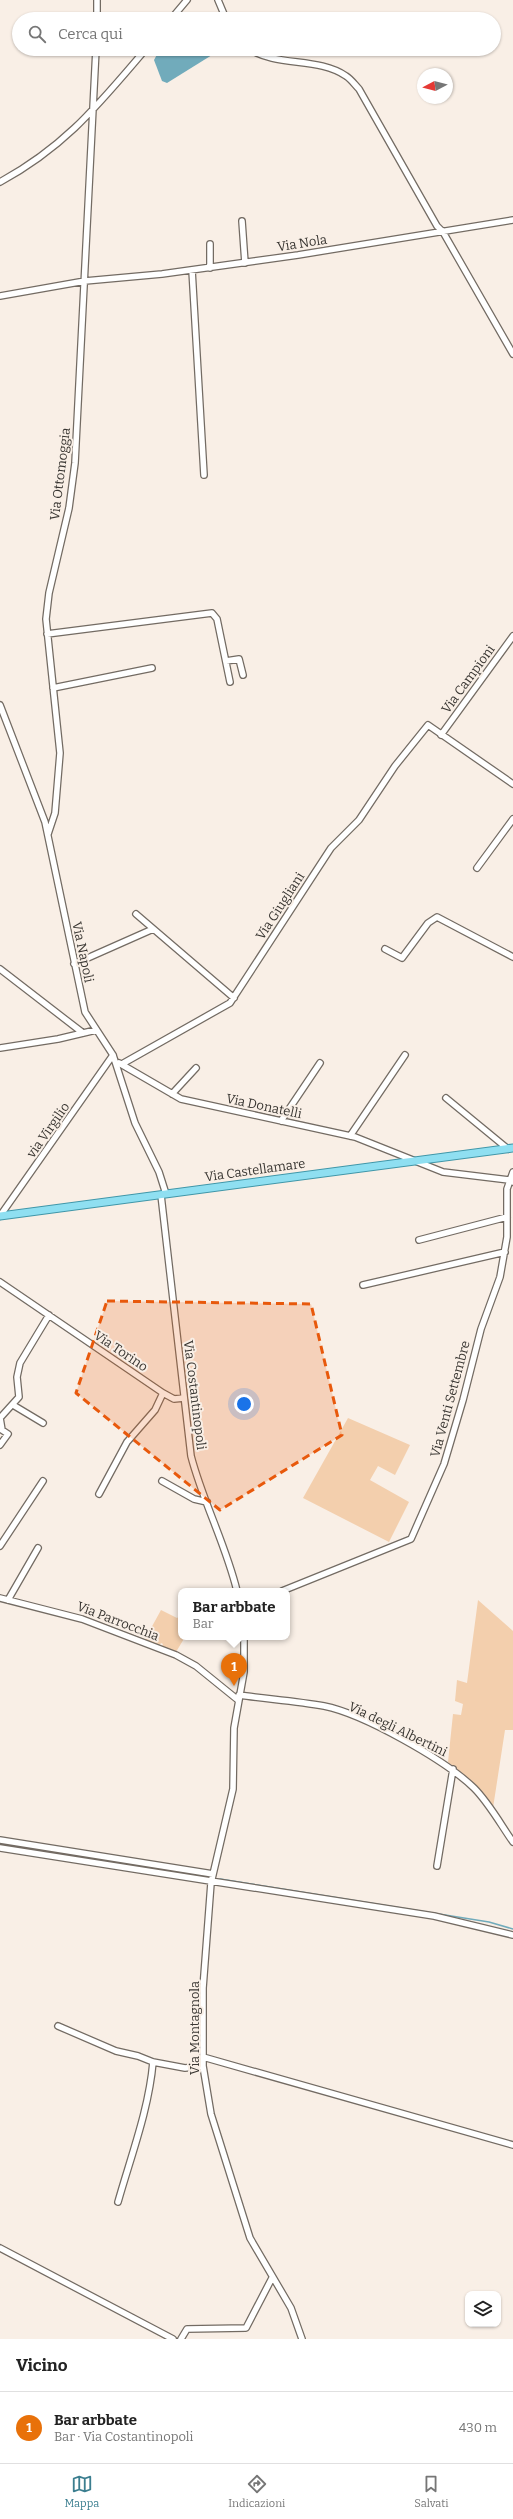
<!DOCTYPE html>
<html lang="it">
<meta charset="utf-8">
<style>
:root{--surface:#fff;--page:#f6f6f6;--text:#222;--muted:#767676;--line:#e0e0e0;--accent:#3b7e8f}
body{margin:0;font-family:Bitter,serif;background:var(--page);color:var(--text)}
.controls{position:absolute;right:12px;bottom:12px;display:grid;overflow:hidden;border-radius:8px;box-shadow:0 1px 3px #0004}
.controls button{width:36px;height:36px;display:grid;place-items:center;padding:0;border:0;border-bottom:1px solid var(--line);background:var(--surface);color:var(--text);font:20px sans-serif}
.compass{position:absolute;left:417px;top:68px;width:36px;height:36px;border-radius:50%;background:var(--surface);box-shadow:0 1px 3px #0004;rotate:263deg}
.you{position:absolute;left:244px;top:1404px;width:14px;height:14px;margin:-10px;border:3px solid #fff;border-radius:50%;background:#1a73e8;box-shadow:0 0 0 6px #1a73e833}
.badge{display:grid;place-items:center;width:26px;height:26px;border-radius:50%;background:var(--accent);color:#fff;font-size:13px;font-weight:700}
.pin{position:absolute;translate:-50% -33px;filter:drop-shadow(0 1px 2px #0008)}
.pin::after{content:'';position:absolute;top:21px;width:14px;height:12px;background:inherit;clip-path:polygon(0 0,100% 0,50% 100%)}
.popup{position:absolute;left:178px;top:1588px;width:112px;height:52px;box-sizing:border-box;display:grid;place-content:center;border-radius:8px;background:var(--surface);filter:drop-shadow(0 1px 3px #0005);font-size:13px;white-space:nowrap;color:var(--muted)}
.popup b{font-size:15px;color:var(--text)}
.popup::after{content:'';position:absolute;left:50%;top:100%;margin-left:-8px;border:8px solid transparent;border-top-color:var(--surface)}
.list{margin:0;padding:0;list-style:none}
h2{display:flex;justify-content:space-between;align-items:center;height:52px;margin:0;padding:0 16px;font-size:17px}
h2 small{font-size:13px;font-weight:400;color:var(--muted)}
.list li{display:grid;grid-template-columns:26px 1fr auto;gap:12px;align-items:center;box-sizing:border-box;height:72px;padding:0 16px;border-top:1px solid var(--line)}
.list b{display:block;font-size:15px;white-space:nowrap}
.list p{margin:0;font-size:13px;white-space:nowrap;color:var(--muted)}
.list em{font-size:13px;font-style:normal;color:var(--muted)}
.icon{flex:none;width:22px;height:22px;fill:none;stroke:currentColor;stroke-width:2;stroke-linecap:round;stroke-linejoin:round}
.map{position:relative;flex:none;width:513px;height:2339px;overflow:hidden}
.search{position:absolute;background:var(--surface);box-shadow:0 1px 3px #0004;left:12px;right:12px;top:12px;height:44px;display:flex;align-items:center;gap:10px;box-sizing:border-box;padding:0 14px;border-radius:22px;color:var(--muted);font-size:15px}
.sheet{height:124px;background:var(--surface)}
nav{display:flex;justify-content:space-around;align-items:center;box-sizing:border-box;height:56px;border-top:1px solid var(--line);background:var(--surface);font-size:11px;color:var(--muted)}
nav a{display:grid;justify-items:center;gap:2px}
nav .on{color:var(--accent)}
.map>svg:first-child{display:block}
.green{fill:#f3cfad}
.water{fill:#71abbb}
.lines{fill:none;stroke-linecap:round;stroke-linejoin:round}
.stream{stroke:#71abbb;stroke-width:1.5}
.minor-casing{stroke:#736b63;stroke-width:8}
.major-casing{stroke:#4096a8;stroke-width:9}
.minor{stroke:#fff;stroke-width:5.5}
.major{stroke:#8fdff1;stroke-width:7}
.marked{fill:#e8590c;fill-opacity:0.2;stroke:#e8590c;stroke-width:3;stroke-dasharray:8 5;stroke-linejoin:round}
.labels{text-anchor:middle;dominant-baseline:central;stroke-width:4;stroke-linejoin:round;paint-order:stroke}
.street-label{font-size:13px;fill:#393632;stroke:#f9efe6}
</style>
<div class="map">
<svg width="513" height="2339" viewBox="0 0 513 2339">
<rect width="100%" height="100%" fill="#f9efe6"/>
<!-- green -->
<path class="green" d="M348,1418L410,1445L395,1475L378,1466L370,1480L409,1502L389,1542L303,1498Z
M478,1600L513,1631V1730H505L493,1808L463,1774L448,1762L453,1714L461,1715L463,1704L455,1701L457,1680L467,1683Z
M161,1610L177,1618L181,1615V1637H185L176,1652L162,1647L163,1644L161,1643L159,1646L144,1641Z"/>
<!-- water -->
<path class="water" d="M160,49H215L212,55L167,83L162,81L154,60Z"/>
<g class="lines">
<!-- stream -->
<path class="stream" d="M0,1845L208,1877
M220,1879L489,1922L513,1929"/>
<!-- minor casing -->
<g class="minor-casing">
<path id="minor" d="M218,0L226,19
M97,19V0
M171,19L187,0
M249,49C278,67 318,57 346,76C351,79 355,85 359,89L437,226L443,232L513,354
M0,182C66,146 98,105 146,49
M242,221L245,263
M210,244V268
M192,270L204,475
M0,296L85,281L162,274L298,255L513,220
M47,634L212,613L217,619L230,682
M226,661L239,659L243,675
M53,688L152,668
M0,705L45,822L85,1012L113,1055L135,1123L159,1172L166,1194
M441,735L513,636
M48,834L55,813L60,753L46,619L49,593L69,508L75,463L96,49
M477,868L513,819
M136,914L234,998
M385,949L402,958L428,923L437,917L513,957
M74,964L153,929
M0,969L83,1033
M0,1048L58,1039L96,1030
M119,1063L181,1099L355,1137L443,1172L509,1180L513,1182
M122,1064L230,1003L331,848L359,820L395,766L428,725L513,784
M172,1094L196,1068
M446,1098L508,1149
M281,1121L320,1063
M350,1136L405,1055
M161,1195L191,1456C203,1502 226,1545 237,1591
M0,1216L113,1055
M419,1240L507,1217
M0,1282L163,1393L174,1399L184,1398
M363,1285L505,1252
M13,1405L43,1423
M0,1445L8,1434L2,1430L0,1418L19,1397L17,1377L20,1363L49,1315
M162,1481L194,1499L207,1502
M99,1494L127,1442L155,1410L163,1393
M0,1546L43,1481
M282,1591L411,1539L444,1464L463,1400L481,1329L500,1277L507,1237V1189L513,1172
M0,1598L82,1619L176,1655L196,1666L238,1700
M8,1600L38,1548
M244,1637V1672L234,1728L233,1789L211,1883L203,1988V2066L211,2114L250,2238L291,2308L302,2339
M239,1695C267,1699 296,1701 324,1706C364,1714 445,1760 474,1788C489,1803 501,1825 513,1842
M0,1840L213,1874
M0,1848L434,1916L513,1935
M437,1866L453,1769
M58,2026L116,2051L138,2056L153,2062L185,2068L203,2066
M203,2057L513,2145
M118,2202C131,2156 149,2109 153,2062
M0,2248L173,2339
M181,2339L187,2329L246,2328L272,2278"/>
</g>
<!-- major casing -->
<g class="major-casing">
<path id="major" d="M0,1216L513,1148"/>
</g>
<!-- minor -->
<use href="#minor" class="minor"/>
<!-- major -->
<use href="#major" class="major"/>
</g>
<!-- marked area -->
<path class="marked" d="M107,1301L311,1304L342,1435L220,1510L76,1393Z"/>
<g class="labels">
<!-- street labels -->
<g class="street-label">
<text transform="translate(302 243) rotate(-9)">Via Nola</text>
<text transform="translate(60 474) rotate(-83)">Via Ottomoggia</text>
<text transform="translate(468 679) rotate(-54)">Via Campioni</text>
<text transform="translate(280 906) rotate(-57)">Via Giugliani</text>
<text transform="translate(83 952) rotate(78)">Via Napoli</text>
<text transform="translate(264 1106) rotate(12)">Via Donatelli</text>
<text transform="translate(48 1130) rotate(-55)">via Virgilio</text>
<text transform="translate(255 1170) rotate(-8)">Via Castellamare</text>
<text transform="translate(121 1351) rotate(34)">Via Torino</text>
<text transform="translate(195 1395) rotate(83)">Via Costantinopoli</text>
<text transform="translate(450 1399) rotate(-75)">Via Venti Settembre</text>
<text transform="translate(118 1621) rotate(21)">Via Parrocchia</text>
<text transform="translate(398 1729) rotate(26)">Via degli Albertini</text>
<text transform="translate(194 2028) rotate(-90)">Via Montagnola</text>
</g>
</g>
</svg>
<div class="controls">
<button><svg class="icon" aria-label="layers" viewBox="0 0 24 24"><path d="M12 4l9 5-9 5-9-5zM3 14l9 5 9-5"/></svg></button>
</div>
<svg class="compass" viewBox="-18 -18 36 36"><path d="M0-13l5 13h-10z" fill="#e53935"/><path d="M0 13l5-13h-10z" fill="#767676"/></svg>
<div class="you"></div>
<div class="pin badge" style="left:234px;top:1686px;background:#e8710a">1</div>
<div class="popup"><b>Bar arbbate</b>Bar</div>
<div class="search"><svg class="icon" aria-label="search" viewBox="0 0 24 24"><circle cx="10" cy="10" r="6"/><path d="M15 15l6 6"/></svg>Cerca qui</div>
</div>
<section class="sheet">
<h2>Vicino<small></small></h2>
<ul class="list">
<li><span class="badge" style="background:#e8710a">1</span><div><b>Bar arbbate</b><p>Bar · Via Costantinopoli</p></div><em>430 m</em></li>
</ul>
</section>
<nav>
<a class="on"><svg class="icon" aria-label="map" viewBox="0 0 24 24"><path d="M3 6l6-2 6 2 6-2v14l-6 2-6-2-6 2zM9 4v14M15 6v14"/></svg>Mappa</a>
<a><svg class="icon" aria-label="directions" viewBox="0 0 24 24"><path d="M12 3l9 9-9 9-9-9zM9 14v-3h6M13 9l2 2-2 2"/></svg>Indicazioni</a>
<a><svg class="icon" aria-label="saved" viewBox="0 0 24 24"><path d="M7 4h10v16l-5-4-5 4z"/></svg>Salvati</a>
</nav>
